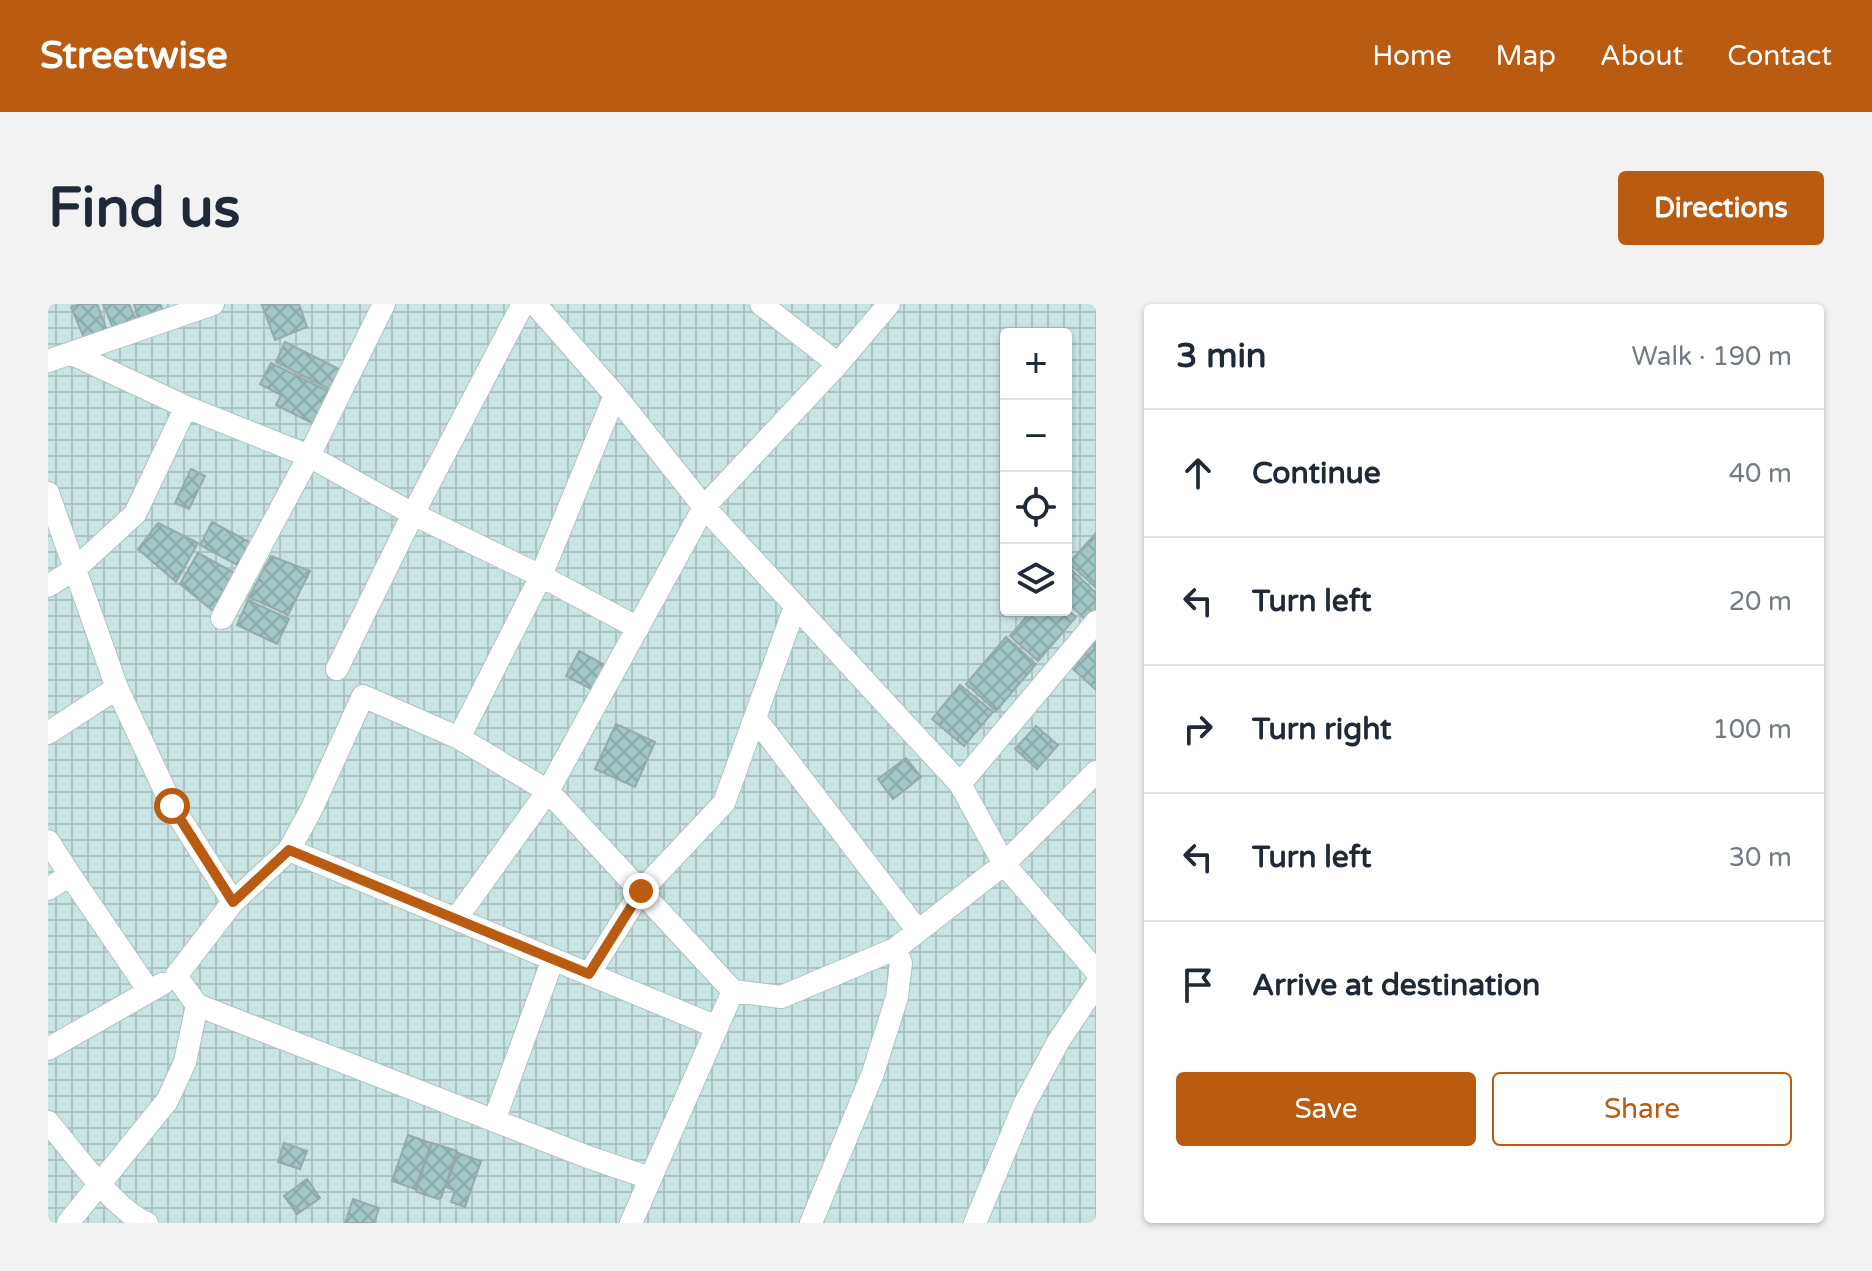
<!DOCTYPE html>
<meta charset="utf-8">
<style>
:root{--surface:#fff;--page:#f2f2f3;--text:#1f2937;--muted:#747a83;--line:#e0e1e3;--accent:#b95b11}
body{margin:0;font-family:"Varela Round",sans-serif;background:var(--page);color:var(--text)}
.controls{position:absolute;right:24px;top:24px;display:grid;overflow:hidden;border-radius:8px;box-shadow:0 2px 6px #0004}
.controls button{width:72px;height:72px;display:grid;place-items:center;padding:0;border:0;border-bottom:2px solid var(--line);background:var(--surface);color:var(--text);font:40px sans-serif}
.stop{position:absolute;width:24px;height:24px;margin:-18px;border:6px solid #b95b11;border-radius:50%;background:#fff}
.stop.end{background:#b95b11;border-color:#fff;box-shadow:0 2px 8px #0008}
.list{margin:0;padding:0;list-style:none}
h2{display:flex;justify-content:space-between;align-items:center;height:104px;margin:0;padding:0 32px;font-size:34px}
h2 small{font-size:26px;font-weight:400;color:var(--muted)}
.list li{display:grid;grid-template-columns:52px 1fr auto;gap:24px;align-items:center;box-sizing:border-box;height:128px;padding:0 32px;border-top:2px solid var(--line)}
.list b{display:block;font-size:30px;white-space:nowrap}
.list em{font-size:26px;font-style:normal;color:var(--muted)}
.actions{display:flex;gap:16px;padding:24px 32px}
.actions a{flex:1;padding:18px 0;border:2px solid var(--accent);border-radius:8px;text-align:center;font-size:28px;color:var(--accent)}
.actions .main{background:var(--accent);color:#fff}
.icon{flex:none;width:44px;height:44px;fill:none;stroke:currentColor;stroke-width:2;stroke-linecap:round;stroke-linejoin:round}
.map{position:relative;flex:none;width:1048px;height:919px;overflow:hidden;border-radius:8px}
header{display:flex;align-items:center;gap:48px;box-sizing:border-box;height:112px;padding:0 40px;background:var(--accent);color:#fff}
header strong{font-size:38px}
nav{display:flex;gap:44px;margin-inline-start:auto;font-size:28px}
.intro{display:flex;align-items:center;justify-content:space-between;box-sizing:border-box;height:192px;padding:0 48px}
h1{margin:0;font-size:56px}
.button{padding:20px 36px;border-radius:8px;background:var(--accent);color:#fff;font-size:28px;font-weight:700}
main{display:flex;gap:48px;padding:0 48px}
aside{flex:1;background:var(--surface);border-radius:8px;box-shadow:0 2px 6px #0004}
.map>svg:first-child{display:block}
.industrial{fill:url(#industrial-grid);fill-rule:evenodd}
.building{fill:url(#building-cross-hatch);stroke:#97aaa9;stroke-width:2}
.lines{fill:none;stroke-linecap:round;stroke-linejoin:round}
.street-casing{stroke:#afc2c1;stroke-width:24}
.street{stroke:#fff;stroke-width:22}
.route{stroke:#b95b11;stroke-width:10}
</style>
<header>
<strong>Streetwise</strong>
<nav><a>Home</a><a>Map</a><a>About</a><a>Contact</a></nav>
</header>
<div class="intro"><h1>Find us</h1><a class="button">Directions</a></div>
<main>
<div class="map">
<svg width="1048" height="919" viewBox="0 0 1048 919">
<defs>
<pattern id="industrial-grid" width="8" height="8" patternUnits="userSpaceOnUse" patternTransform="scale(2)"><rect width="8" height="8" fill="#c7e4e3"/><path d="M0 4h8M4 0v8" fill="none" stroke="#abc4c3"/></pattern>
<pattern id="building-cross-hatch" width="8" height="8" patternUnits="userSpaceOnUse" patternTransform="scale(2)"><rect width="8" height="8" fill="#a0c6c5"/><path d="M0 0l8 8M0 8l8-8" fill="none" stroke="#8aaaa9"/></pattern>
</defs>
<rect width="100%" height="100%" fill="#dbefee"/>
<!-- industrial -->
<path class="industrial" d="M0,0H1048V919H0ZM958,30H1018V306H958Z"/>
<!-- building -->
<path class="building" d="M31,0H49L61,32L39,41L23,3Z
M55,0H81L89,19L67,29Z
M86,0H112L115,7L91,16Z
M251,0L259,23L227,36L214,1Z
M237,38L295,67L285,87L228,58Z
M223,59L284,89L268,121L228,101L233,91L212,80Z
M143,165L157,172L141,205L127,199Z
M164,218L207,241L195,264L152,241Z
M110,219L150,239L128,278L90,245Z
M1048,229V284L1021,259Z
M150,249L190,271L170,311L132,280Z
M223,252L262,267L240,311L201,293Z
M1024,266L1048,289V307L1039,317L1018,297V273Z
M200,296L241,315L229,340L189,321Z
M1018,305L1028,313L990,357L962,332L984,306Z
M958,333L988,360L948,407L918,380Z
M1048,337V386L1024,364Z
M531,347L562,364L549,388L518,372Z
M912,381L945,408L916,442L884,415Z
M568,420L607,438L587,483L547,465Z
M988,422L1010,441L989,465L967,445Z
M858,454L873,473L845,495L830,475Z
M360,831L383,839L367,885L344,877Z
M236,839L259,847L252,865L230,858Z
M384,839L409,847L393,894L390,895L369,888L368,886Z
M410,849L433,857L417,903L403,898L407,887L398,883Z
M259,875L272,894L249,910L236,892Z
M305,895L331,904L326,919H297Z"/>
<g class="lines">
<!-- street casing -->
<g class="street-casing">
<path id="street" d="M713,0L790,60
M22,49L138,103
M0,57L165,0
M567,91L656,203L790,60L841,0
M0,189L69,384L124,502L185,598L128,672L149,701L137,758L119,797L20,919
M0,282L27,265L87,210L138,103L261,152L365,210L493,272L590,324
M174,314L261,152L336,0
M289,365L365,210L475,0
M707,414L870,627
M0,429L69,384
M411,434L493,272L567,91L487,0
M912,480L1048,318
M0,537L22,571
M241,546L263,506L315,392L411,434L500,487L685,687L733,693L847,645L956,560L1048,468
M0,585L22,571L101,687
M185,598L241,546L669,723
M408,615L500,487L656,203L912,480L956,560L1048,667
M541,670L593,587L676,499L747,303
M149,701L540,853L602,874
M0,745L114,680
M446,817L505,655
M0,818C23,845 67,907 99,919
M583,919L685,687
M763,919L825,769L849,693L853,659L847,645
M927,919L976,801L1010,738L1048,681"/>
</g>
<!-- street -->
<use href="#street" class="street"/>
</g>
<g class="lines">
<!-- route -->
<path class="route" d="M124,502L185,598L241,546L541,670L593,587"/>
</g>
</svg>
<div class="controls">
<button>+</button>
<button>−</button>
<button><svg class="icon" aria-label="locate" viewBox="0 0 24 24"><circle cx="12" cy="12" r="6"/><path d="M12 2v4M12 18v4M2 12h4M18 12h4"/></svg></button>
<button><svg class="icon" aria-label="layers" viewBox="0 0 24 24"><path d="M12 4l9 5-9 5-9-5zM3 14l9 5 9-5"/></svg></button>
</div>
<div class="stop" style="left:124px;top:502px"></div>
<div class="stop end" style="left:593px;top:587px"></div>
</div>
<aside>
<h2>3 min<small>Walk · 190 m</small></h2>
<ul class="list">
<li><svg class="icon" aria-label="ahead" viewBox="0 0 24 24"><path d="M12 20V5M6 11l6-6 6 6"/></svg><div><b>Continue</b></div><em>40 m</em></li>
<li><svg class="icon" aria-label="left" viewBox="0 0 24 24"><path d="M17 20v-9H6M10 6l-5 5 5 5"/></svg><div><b>Turn left</b></div><em>20 m</em></li>
<li><svg class="icon" aria-label="right" viewBox="0 0 24 24"><path d="M7 20v-9h11M14 6l5 5-5 5"/></svg><div><b>Turn right</b></div><em>100 m</em></li>
<li><svg class="icon" aria-label="left" viewBox="0 0 24 24"><path d="M17 20v-9H6M10 6l-5 5 5 5"/></svg><div><b>Turn left</b></div><em>30 m</em></li>
<li><svg class="icon" aria-label="arrive" viewBox="0 0 24 24"><path d="M6 21V4h12l-3 4 3 4H6"/></svg><div><b>Arrive at destination</b></div></li>
</ul>
<div class="actions"><a class="main">Save</a><a>Share</a></div>
</aside>
</main>
